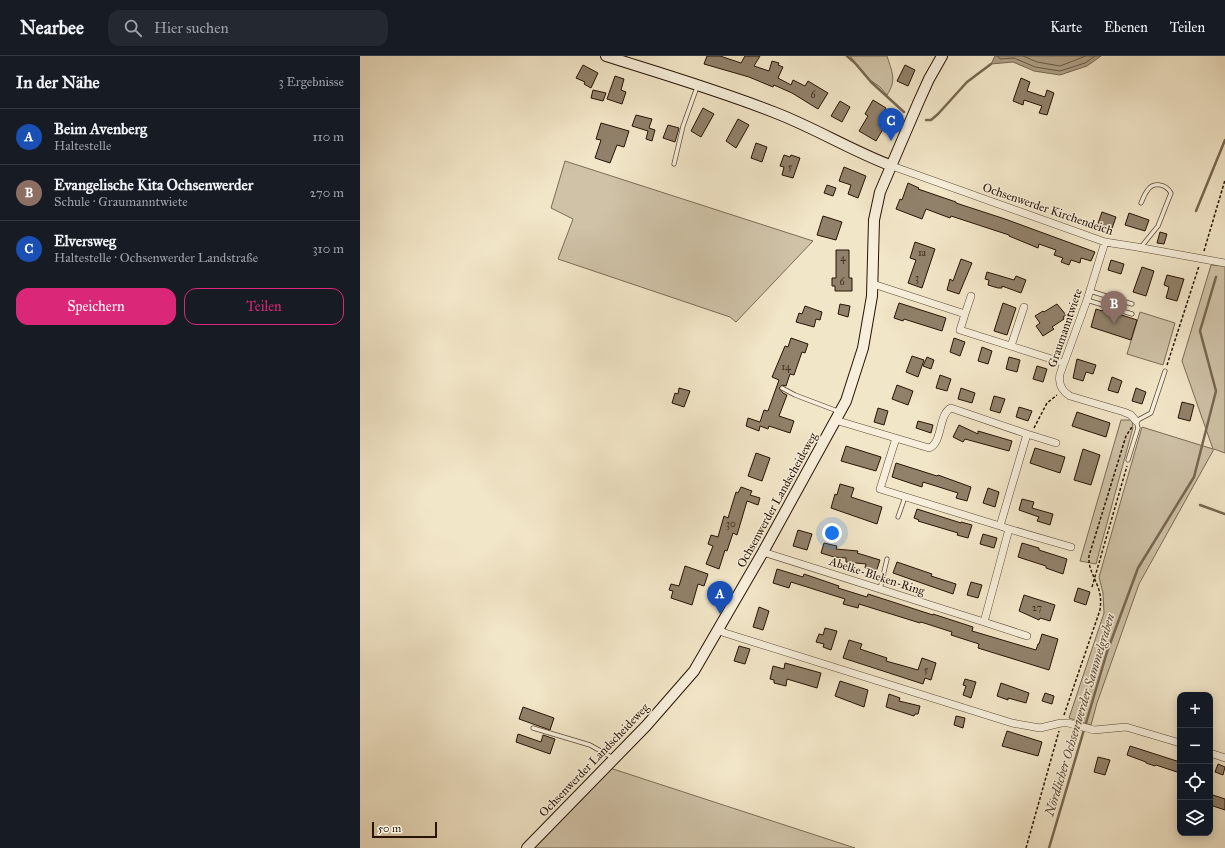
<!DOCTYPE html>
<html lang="de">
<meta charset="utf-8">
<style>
:root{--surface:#171b24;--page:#242831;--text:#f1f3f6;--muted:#9ea1a6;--line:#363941;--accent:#db2777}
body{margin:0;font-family:"IM FELL Great Primer",serif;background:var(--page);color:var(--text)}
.controls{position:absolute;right:12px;bottom:12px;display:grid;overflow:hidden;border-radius:8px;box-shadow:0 2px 10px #0003}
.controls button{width:36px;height:36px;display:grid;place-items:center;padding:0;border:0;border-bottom:1px solid var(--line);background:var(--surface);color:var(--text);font:20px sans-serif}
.scale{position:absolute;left:12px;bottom:10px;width:65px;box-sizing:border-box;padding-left:4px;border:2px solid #271404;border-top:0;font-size:11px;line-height:14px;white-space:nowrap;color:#271404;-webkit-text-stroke:3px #f7efdb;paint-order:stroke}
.you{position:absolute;left:472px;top:477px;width:14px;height:14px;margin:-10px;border:3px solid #fff;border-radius:50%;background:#1a73e8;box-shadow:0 0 0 6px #1a73e833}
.badge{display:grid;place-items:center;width:26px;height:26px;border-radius:50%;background:var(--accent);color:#fff;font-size:13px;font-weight:700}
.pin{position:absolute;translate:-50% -33px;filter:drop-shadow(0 1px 2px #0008)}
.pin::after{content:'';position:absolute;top:21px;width:14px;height:12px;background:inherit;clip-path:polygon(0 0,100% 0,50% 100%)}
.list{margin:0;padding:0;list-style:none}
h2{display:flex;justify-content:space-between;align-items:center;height:52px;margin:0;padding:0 16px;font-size:17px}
h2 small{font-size:13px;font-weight:400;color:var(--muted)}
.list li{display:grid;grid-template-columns:26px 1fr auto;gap:12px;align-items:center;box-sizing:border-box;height:56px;padding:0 16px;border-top:1px solid var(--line)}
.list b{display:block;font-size:15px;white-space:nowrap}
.list p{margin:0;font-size:13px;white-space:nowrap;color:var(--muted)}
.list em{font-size:13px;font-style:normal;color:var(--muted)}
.actions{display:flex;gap:8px;padding:12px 16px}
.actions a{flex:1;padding:9px 0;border:1px solid var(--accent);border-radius:12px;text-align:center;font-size:14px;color:var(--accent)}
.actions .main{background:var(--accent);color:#fff}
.icon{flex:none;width:22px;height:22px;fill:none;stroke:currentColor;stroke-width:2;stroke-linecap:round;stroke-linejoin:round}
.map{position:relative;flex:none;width:865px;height:792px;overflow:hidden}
header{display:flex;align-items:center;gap:24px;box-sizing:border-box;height:56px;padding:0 20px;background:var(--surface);border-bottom:1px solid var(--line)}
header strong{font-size:19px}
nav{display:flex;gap:22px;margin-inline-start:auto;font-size:14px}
.search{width:280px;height:36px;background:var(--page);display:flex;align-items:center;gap:10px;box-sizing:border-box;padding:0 14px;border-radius:12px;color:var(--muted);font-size:15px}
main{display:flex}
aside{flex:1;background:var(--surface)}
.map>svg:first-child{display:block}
.green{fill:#cfc2a7;stroke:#7b6b56}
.water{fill:#ad9f85;stroke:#776751}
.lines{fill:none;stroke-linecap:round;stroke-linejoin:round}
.shore{stroke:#6a5a44;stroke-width:1}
.stream{stroke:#776751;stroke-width:2.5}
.building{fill:#91816a;stroke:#271404}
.lane-casing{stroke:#5a4835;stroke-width:5}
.street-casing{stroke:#5a4835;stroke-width:8}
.secondary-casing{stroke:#271404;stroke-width:12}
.path{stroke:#271404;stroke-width:1.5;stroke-dasharray:3 2;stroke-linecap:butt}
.lane{stroke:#f7efdb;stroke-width:3.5}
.street{stroke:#f7efdb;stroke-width:7}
.secondary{stroke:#f7efdb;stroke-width:10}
.labels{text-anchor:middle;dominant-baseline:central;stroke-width:3;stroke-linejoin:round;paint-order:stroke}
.number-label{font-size:10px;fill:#422f1e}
.street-label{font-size:12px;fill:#271404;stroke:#f7efdb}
.water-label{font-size:13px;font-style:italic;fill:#5d4c38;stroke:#f7efdb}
</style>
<header>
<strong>Nearbee</strong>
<div class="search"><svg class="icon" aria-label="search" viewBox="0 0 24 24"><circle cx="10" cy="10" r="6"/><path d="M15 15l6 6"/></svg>Hier suchen</div>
<nav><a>Karte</a><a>Ebenen</a><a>Teilen</a></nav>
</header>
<main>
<aside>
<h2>In der Nähe<small>3 Ergebnisse</small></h2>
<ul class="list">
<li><span class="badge" style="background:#1a4fb4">A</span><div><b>Beim Avenberg</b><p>Haltestelle</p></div><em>110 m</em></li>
<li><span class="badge" style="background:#8d6e63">B</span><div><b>Evangelische Kita Ochsenwerder</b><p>Schule · Graumanntwiete</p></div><em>270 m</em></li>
<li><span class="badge" style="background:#1a4fb4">C</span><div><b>Elversweg</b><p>Haltestelle · Ochsenwerder Landstraße</p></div><em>310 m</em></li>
</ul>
<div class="actions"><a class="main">Speichern</a><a>Teilen</a></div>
</aside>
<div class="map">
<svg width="865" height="792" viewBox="0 0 865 792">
<rect width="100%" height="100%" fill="#f2e6c8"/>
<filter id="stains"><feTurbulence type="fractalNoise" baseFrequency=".005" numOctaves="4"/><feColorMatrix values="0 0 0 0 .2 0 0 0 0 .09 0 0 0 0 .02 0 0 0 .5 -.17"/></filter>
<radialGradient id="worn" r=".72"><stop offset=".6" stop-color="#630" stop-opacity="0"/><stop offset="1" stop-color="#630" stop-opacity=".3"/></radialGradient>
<!-- green -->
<path class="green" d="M490,0H527C532,16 537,24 527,39L520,31L510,24Z
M205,105L453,185L376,266L370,261L198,203L213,163L191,152Z
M851,209L865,210V397L854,393L779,528L737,647L731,669L709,662L744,557L743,537L739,521L782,371L853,393L822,305Z
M780,256L815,267L803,309L767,298Z
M761,364H772L773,372L769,386L736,508L720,505Z
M250,712L495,792H174Z"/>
<!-- water -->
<path class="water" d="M635,0H741L727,10L700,19L674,15L653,6L631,8Z"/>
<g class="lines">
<!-- shore -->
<path class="shore" d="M638,0L640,3L654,2L675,11L700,15L725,7L735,0
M663,0L677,6L700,10L726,0"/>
<!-- stream -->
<path class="stream" d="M487,0L495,7L511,26L544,56
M566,64H571L578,58L607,26L631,8
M836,155L865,84
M840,449L865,458
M689,792L747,596L778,512L834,421L856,335L840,275L856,221"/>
</g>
<!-- building -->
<path class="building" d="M347,0H360L381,7L385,0H400L394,10L409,15L412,5L419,7L418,9L423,11L418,22L431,29L433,24L445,30L448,25L468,37L458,53L432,37L414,29L413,31L389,21L344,8Z
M223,9L238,17L231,32L224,28L225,26L216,22Z
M545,9L555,14L548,30L537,25Z
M255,20L264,23L261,34L266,36L262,48L247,43Z
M661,22L670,26L667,35L685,41L687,34L694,37L687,59L679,57L682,50L664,44L663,49L653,45Z
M233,34L246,37L243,45L231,42Z
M513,44L526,52L523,57L530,61L516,85L499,75L508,60L505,58Z
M480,45L490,51L482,66L471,60Z
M343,52L354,58L341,81L331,75Z
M276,59L292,63L289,72L295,74L292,85L286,83L288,75L272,70Z
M378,63L389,69L376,92L366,85Z
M241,67L269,75L264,91L257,89L250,107L235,102L241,84L236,83Z
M308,69L319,72L315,86L303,82Z
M396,87L407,91L402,106L391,102Z
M424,99L430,101L431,99L440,102L433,122L422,119L424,111L420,110Z
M484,111L506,120L498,142L488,138L491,129L479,125Z
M548,127L559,132L558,133L596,146V147L645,163L735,196L731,205L721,202L720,207L711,204L709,209L701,206L703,202L694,199L696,194L679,188L678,192L649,180V179L591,160L590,162L566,153L562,163L536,153L540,143L542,144Z
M467,129L476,132L473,140L464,137Z
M742,156L756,161L750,178L736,173Z
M769,157L789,164L785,175L765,169Z
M463,160L482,166L476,184L457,179Z
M800,176L807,178L804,188L797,187Z
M555,186L575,193L562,232L548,227L556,204L550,202Z
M476,194H489V222H492V235H475V230H472V222H476Z
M601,203L612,207L599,238L587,234L590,223L593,225Z
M751,204L764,208L761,218L748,214Z
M782,211L794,215L786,240L773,236Z
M627,216L654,224L656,220L666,224L661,237L642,230V232H638L628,229L629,224L625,223Z
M807,219L824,223L817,245L806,242L809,231L804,229Z
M539,247L586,262L582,275L544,263L543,265L534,262Z
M643,247L656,252L647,279L634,275Z
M480,248L490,250L488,261L478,258Z
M697,248L706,259L703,261L704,263L692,271L694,273L683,280L676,270L680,267L675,260L683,255L684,256Z
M445,250L462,256L460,264L456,263L454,271L436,266L439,257L442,258Z
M736,253L742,255L743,253L777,264L771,284L731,271Z
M431,282L448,288L445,297L442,296L434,319L430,318L426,330L422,329L419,332L423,337L427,339L419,360L434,365L430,377L409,370L408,373L400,370L399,375L386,370L388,362L400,366L404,354L408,355L419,324L412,321L425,290L428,291Z
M594,282L605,286L600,300L590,296Z
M622,291L632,295L628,308L618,305Z
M552,300L564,304L558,321L546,316Z
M567,301L574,304L571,313L563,310Z
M649,301L660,304L657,316L646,313Z
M717,303L736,309L733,318L726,316L723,325L713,322Z
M677,310L687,313L683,326L673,323Z
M580,319L591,323L587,335L576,332Z
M752,321L762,325L758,337L748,334Z
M537,329L553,335L548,349L532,343Z
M319,332L330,335L324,351L312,347L315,337L318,338Z
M601,332L615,337L612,347L598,343Z
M776,332L786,336L782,348L772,345Z
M634,340L645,343L640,357L630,354Z
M822,346L834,349L830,365L818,362Z
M659,351L672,355L668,365L656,361Z
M518,352L528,355L524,369L514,366Z
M717,356L750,367L746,381L712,370Z
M558,365L573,369L571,377L556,372Z
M599,369L618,378V375L652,385L649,395L605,383L603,386L593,381Z
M486,390L521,401L516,415L481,405Z
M675,392L705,401L700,417L670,407Z
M723,393L740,399L731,429L714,424Z
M396,397L410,402L402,425L388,420Z
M536,407L577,420L578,419L611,431L607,445L596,442L598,437L563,426L562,431L532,421Z
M480,428L494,432L491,441L522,451L517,468L471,452L475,438L477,439Z
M381,431L392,435L390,439L400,442L398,449L387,445L377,479L373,477L367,495L365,494L359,513L346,508L353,490L348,488L351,479L358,481L364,460L368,462L376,436L378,437Z
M628,432L639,436L635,451L623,447Z
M662,443L674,446L672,452L693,458L690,469L677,465L679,461L659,454Z
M557,453L601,467V466L612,469L608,482L597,479L598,477L558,465L559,464L554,462Z
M438,474L452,478L447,494L433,490Z
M623,478L637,482L634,492L620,488Z
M464,487L477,490L476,493L498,495L497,497L520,504L516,516L505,512L506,508L486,506V502L474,501L461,497Z
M662,487L679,492V494L707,503L703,518L686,512V510L658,501Z
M537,506L572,518L571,520L596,528L593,538L533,517Z
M325,510L348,518L344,530L338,528L332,549L311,542L313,535L309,534L311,528L319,530Z
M417,513L443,521L444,518L479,530L478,532L507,541L508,538L573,559V558L613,571L612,575L676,594L678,588H679L682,578L698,583L689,614L618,592L619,588L591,579L592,576L561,566L560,567L499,548L498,552L483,548L485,543L431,526L429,532L413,527Z
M611,526L622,529L618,542L607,539Z
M718,532L730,536L726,549L714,545Z
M664,539L695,549L690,565L680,562L679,564L659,555Z
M399,551L409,555L403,574L393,571Z
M465,572L477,575L471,594L463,591L464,588L456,586L459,578L463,579Z
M489,584L502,588L500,593L527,602L526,605L558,614L562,602L576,607L571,624L565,622L563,628L483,602Z
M379,590L390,593L385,608L374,605Z
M425,607L461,617L457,632L427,623L426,630L414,627V624L410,623L413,610L424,613Z
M605,623L616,626L611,642L603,639L606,630L603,629Z
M480,625L508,634L504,651L475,640Z
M641,627L669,637L666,647L648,642V644L637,640Z
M685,637L694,640L692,648L682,645Z
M529,638L540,642L539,645L560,650L558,658H555L554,660L526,651Z
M163,651L194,662L190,674L159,663Z
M596,660L605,662L603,672L594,669Z
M647,675L682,686L678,700L642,690Z
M158,678L181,686L183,679L195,683L190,698L156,686Z
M770,690L820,706V717L796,709L795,710L786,707V706L767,699Z
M738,701L750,704L745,719L734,716Z
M858,708L865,711L863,719L855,716Z
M850,738L865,743V754L850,749Z"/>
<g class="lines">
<!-- lane casing -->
<g class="lane-casing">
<path id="lane" d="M314,108L323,70L337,31
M781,191L798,170L811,137C806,128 793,125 787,135C784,139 783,143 781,147
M730,235L772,248
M727,244L772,258
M422,332L435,339L480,356
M768,404L778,372L776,365L791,357L805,315
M538,461L545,441
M520,533L527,503
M173,672L230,689L253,702"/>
</g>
<!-- street casing -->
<g class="street-casing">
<path id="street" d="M532,110L745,186L777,191L865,207
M745,186L727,244L700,318C698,328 702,335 710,340L764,356L771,359L776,365
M513,228L605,258L600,274L704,307
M605,258L611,240
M651,290L664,251
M667,378L696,387
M536,382L520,433L640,470
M649,473L711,491
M403,496L624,566L649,473L640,470L667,378L591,352C578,358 583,387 569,392L475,364
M624,566L667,580
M358,574L365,577L652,667L680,672L701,667H708L734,674L766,671L820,687
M850,697L865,702"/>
</g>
<!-- secondary casing -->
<g class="secondary-casing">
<path id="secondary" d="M246,0C303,18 361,35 416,57C455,72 492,95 532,110
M167,792L286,670L334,615L403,496L486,345L503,292L512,240L514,164L520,136L559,45L569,23L582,0"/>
</g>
<!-- path -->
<path class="path" d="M844,195L865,124
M807,309L839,210
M674,372L687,347L697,339
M732,531L767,410
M704,659L740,554C741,546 741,539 738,531C734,520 728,512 729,500L766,380L772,371
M666,792L699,675"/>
<!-- lane -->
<use href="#lane" class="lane"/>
<!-- street -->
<use href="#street" class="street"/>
<!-- secondary -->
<use href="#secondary" class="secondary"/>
</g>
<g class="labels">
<!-- number labels -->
<g class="number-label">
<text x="453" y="39">6</text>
<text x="430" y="111">5</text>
<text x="562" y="197">1a</text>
<text x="483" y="202">4</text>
<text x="557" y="222">3</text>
<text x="482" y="226">6</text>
<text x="426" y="311">14</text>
<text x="371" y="468">30</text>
<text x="677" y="552">27</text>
<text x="566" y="614">5</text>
</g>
<!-- street labels -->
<g class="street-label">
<text transform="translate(688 153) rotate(19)">Ochsenwerder Kirchendeich</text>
<text transform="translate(705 272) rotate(-71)">Graumanntwiete</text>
<text transform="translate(417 444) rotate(-61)">Ochsenwerder Landscheideweg</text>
<text transform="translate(517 520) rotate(18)">Abelke-Bleken-Ring</text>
<text transform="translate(234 704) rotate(-46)">Ochsenwerder Landscheideweg</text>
</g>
<!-- water labels -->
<g class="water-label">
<text transform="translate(720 659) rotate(-73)">Nördlicher Ochsenwerder Sammelgraben</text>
</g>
</g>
<rect width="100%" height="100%" filter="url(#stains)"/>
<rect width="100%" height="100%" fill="url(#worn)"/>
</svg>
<div class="controls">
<button>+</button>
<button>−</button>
<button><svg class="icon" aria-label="locate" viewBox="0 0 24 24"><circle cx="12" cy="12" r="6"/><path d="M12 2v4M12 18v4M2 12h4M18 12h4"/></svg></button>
<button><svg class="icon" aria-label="layers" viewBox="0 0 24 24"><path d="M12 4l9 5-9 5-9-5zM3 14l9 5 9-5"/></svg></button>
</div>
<div class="scale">50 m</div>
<div class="you"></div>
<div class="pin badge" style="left:360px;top:558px;background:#1a4fb4">A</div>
<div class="pin badge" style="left:754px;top:268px;background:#8d6e63">B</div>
<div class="pin badge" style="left:531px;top:85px;background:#1a4fb4">C</div>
</div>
</main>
